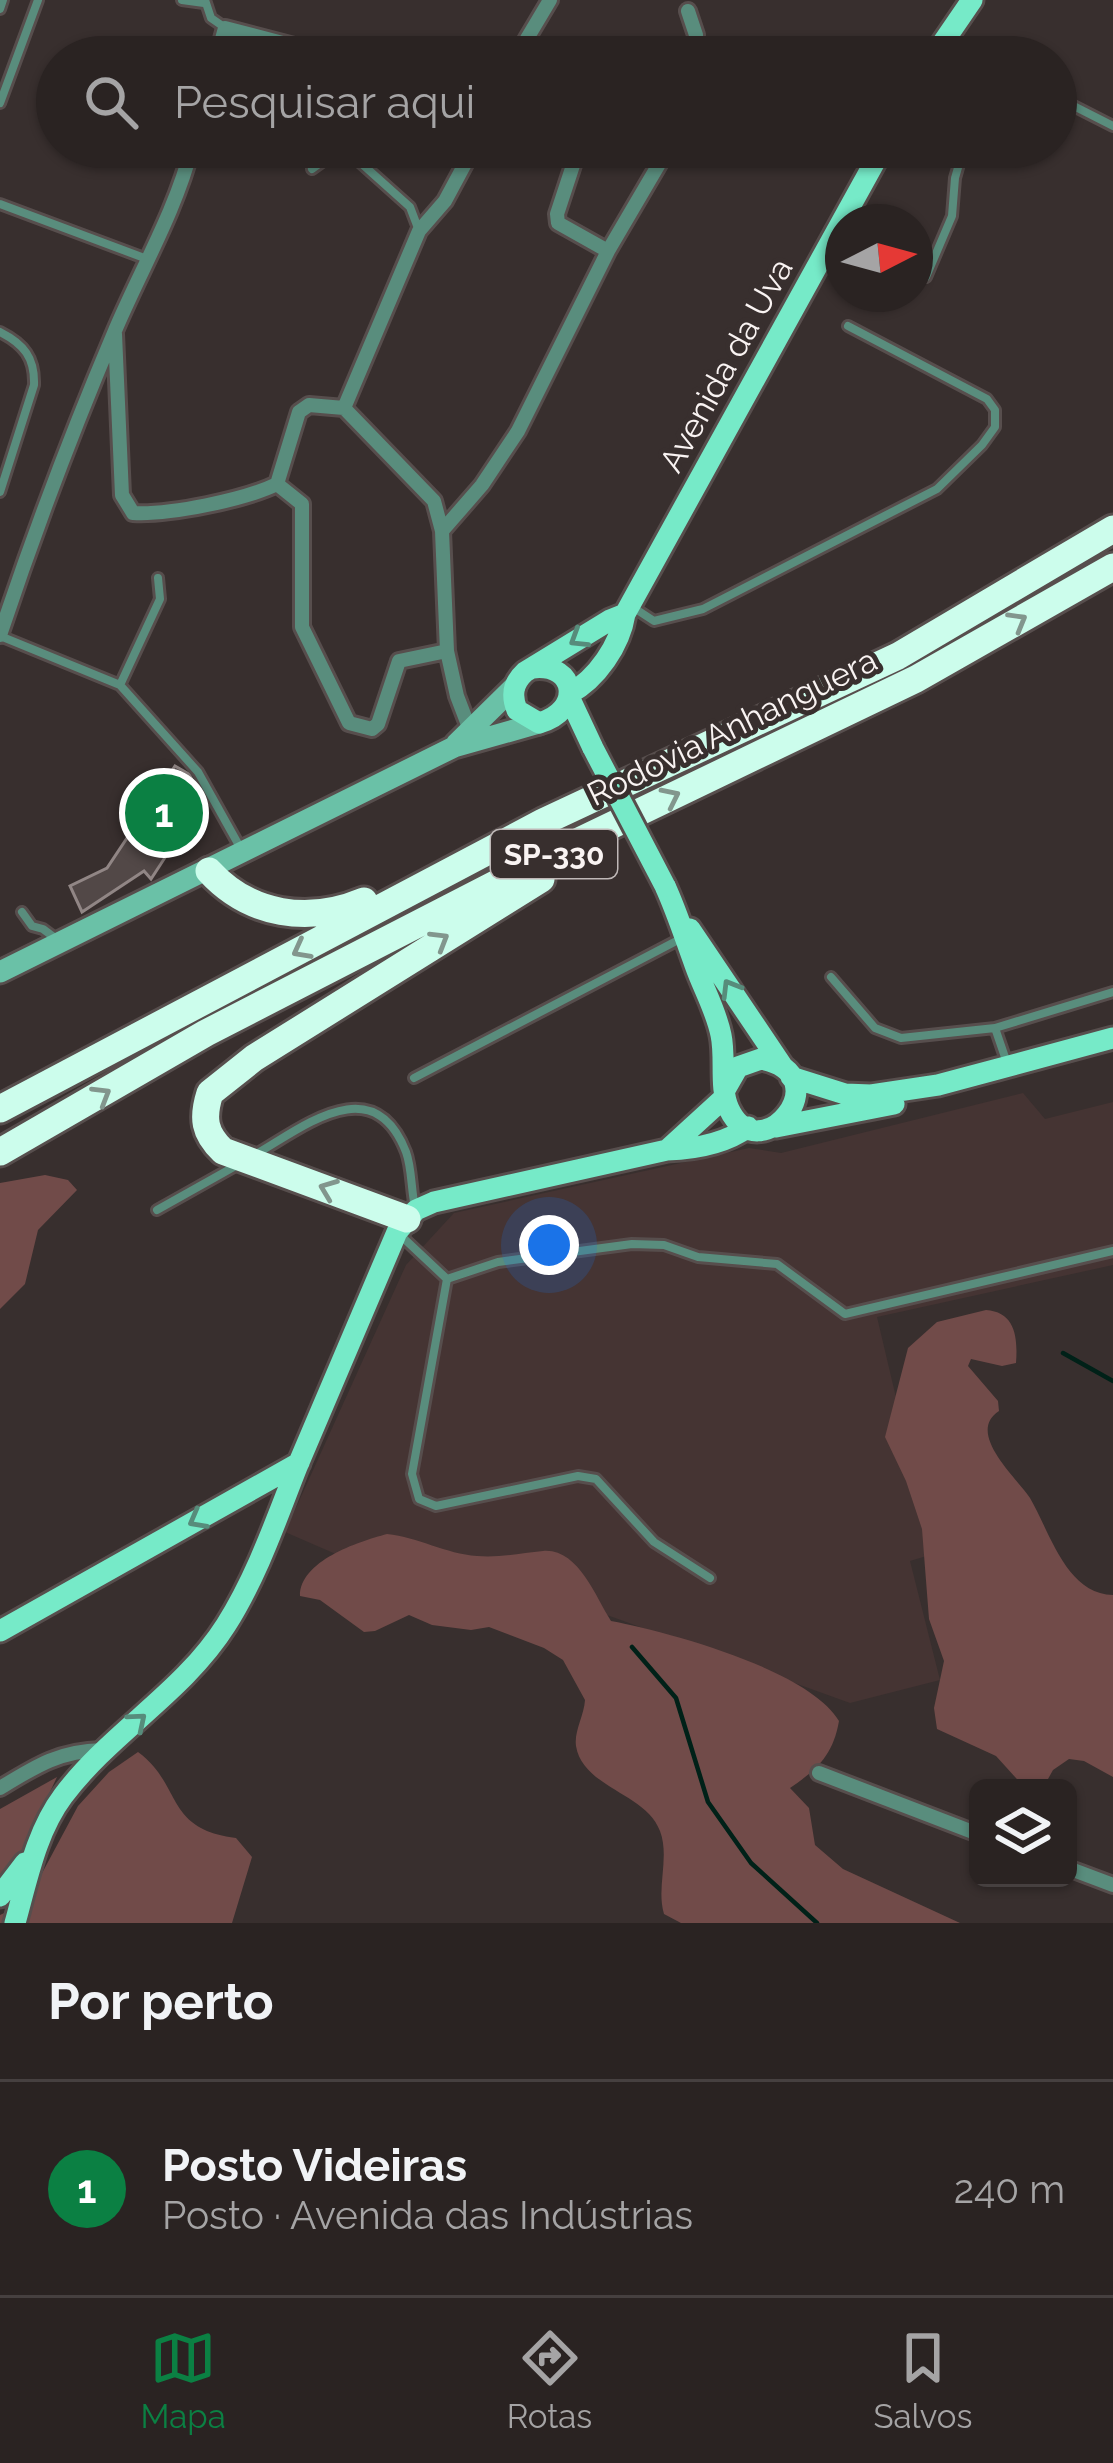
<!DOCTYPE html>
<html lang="pt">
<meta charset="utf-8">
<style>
:root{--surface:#2a2322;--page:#322b2a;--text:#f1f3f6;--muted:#a5a4a5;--line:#464040;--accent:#0b8043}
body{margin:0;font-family:Raleway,sans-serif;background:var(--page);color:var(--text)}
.controls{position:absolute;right:36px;bottom:36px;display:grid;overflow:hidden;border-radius:18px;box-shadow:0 3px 9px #0004}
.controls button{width:108px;height:108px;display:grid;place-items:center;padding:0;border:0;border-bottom:3px solid var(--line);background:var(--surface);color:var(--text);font:60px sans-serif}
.compass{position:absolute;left:825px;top:204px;width:108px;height:108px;border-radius:50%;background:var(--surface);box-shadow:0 3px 9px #0004;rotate:84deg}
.you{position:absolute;left:549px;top:1245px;width:42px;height:42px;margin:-30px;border:9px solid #fff;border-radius:50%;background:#1a73e8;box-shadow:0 0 0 18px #1a73e833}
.badge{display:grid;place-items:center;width:78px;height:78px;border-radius:50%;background:var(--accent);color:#fff;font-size:39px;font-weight:700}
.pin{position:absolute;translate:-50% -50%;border:6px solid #fff;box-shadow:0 3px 12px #0006}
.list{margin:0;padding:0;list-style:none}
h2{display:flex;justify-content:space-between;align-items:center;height:156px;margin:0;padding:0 48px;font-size:51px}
h2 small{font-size:39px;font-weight:400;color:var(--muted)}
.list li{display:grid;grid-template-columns:78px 1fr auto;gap:36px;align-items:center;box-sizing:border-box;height:216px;padding:0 48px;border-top:3px solid var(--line)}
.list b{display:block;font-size:45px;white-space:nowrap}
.list p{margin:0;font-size:39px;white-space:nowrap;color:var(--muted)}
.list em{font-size:39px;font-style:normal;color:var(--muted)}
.icon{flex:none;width:66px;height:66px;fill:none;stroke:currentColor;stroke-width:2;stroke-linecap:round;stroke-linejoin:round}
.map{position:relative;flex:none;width:1113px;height:1923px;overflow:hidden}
.search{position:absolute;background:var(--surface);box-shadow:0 3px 9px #0004;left:36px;right:36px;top:36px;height:132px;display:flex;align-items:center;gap:30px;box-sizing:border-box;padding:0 42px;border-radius:66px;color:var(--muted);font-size:45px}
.sheet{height:372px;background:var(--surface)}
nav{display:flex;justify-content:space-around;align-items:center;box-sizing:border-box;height:168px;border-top:3px solid var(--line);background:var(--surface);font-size:33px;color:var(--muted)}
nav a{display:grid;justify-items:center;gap:6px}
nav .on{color:var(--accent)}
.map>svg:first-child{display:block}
.built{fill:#453433}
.green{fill:#714b49}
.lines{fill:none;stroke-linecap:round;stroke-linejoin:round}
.stream{stroke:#002118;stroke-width:4.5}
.building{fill:#524847;stroke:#918685;stroke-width:3}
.lane-casing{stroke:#574e4d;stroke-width:14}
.street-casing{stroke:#574e4d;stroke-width:20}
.secondary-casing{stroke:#574e4d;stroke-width:27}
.primary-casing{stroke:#574e4d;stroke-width:27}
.highway-casing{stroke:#574e4d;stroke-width:33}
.lane{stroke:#598d7d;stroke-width:8}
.street{stroke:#598d7d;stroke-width:14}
.secondary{stroke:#6ac1a7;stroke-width:21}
.primary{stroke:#76eac8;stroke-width:21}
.highway{stroke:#ccfdec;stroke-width:27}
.primary-bridge-casing{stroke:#574e4d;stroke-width:27;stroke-linecap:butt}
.primary-bridge{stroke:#76eac8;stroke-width:21}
.oneway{stroke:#82968d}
.oneway2{stroke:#578c7b}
.labels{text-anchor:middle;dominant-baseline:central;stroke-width:10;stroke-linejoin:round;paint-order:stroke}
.shield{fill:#382f2e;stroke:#bfb8b7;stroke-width:3}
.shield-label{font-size:30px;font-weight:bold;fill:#f9f3f2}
.street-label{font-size:33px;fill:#f9f3f2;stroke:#382f2e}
</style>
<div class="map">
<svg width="1113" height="1923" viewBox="0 0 1113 1923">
<rect width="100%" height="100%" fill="#382f2e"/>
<!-- built -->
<path class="built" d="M1023,1093L1045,1119L1113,1102V1265L877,1317L933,1554L910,1561L940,1680L850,1703L571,1602L384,1575L285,1532L406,1265L454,1213L749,1148L781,1153Z"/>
<!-- green -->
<path class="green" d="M45,1175L68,1180L77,1190L38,1230L25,1284L0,1309V1183Z
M986,1310C1015,1312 1018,1337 1016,1363L1002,1366L971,1359L968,1366L998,1401L999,1411C965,1433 1017,1478 1030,1498C1050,1532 1066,1594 1113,1595V1777L1084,1761L1069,1759L1053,1770L1043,1788H1025L996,1756L937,1729L934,1708L944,1661L929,1619L922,1529L906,1481L885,1437L908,1348L937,1322Z
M387,1534C418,1537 446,1554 477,1556C499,1558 521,1553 543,1551C578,1548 595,1596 611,1621C669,1632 809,1670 839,1721C833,1755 818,1769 790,1788L809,1808L815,1845L843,1869L960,1923H681L664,1914C656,1887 670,1858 660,1831C646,1793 583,1788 576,1746C574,1731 584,1716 585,1700L563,1660L544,1648L489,1627L471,1630L432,1625L409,1615L375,1631L364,1632L320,1600L300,1596C300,1561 357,1542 387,1534Z
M138,1752C183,1785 164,1829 236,1838L252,1857L232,1923H0V1915L26,1903L78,1806L109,1772Z
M57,1777L10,1877L0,1888V1809Z"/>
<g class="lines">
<!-- stream -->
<path class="stream" d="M1063,1353L1113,1381
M632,1647L676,1698L708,1802L751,1863L817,1923"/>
</g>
<!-- building -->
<path class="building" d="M175,766L189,774L198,790L162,848L166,856L151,879L144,871L82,912L70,886L107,868Z"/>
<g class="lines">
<!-- lane casing -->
<g class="lane-casing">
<path id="lane" d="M182,0L204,3
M205,0L211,18L224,27
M0,9L3,0
M945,40L978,57
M1056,97L1113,126
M0,103L38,0
M343,147L410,207L418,228
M312,169L343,147
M0,204L147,259
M926,277L952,216L955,178L964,147
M0,332C24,344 35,358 34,385L0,492
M631,606L654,621L703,609L937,489L982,445L995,427V410L987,399L848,326
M0,636L120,685L198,772L241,849
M120,685L160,599L158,578
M22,912L32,926L43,929L59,941
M831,977L875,1028L901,1038L995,1028
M1007,1063L995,1028L1113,992
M414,1078L684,937
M258,1153C306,1125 374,1070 406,1152C412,1168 411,1190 415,1207
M157,1210L239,1164
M398,1233L447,1279L498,1262L632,1244L664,1245L698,1257L777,1264L845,1314L1113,1251
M447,1279L412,1474L419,1499L436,1506L578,1476L596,1479L654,1542L710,1578"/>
</g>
<!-- street casing -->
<g class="street-casing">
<path id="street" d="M688,11L696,35L693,57
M217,57L225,28L336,57
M516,57L550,0
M579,147L557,214L558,223L608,251
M115,334L122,495L133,513C169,515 244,500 277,484L299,412L309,405L344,408
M277,484L302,504V627L349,723L372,729L378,724L399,661L447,651
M442,531L482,485L518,431L608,251L669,147
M0,635C34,533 72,432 114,333C140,271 175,213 192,147
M470,730L457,696L447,651L442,531L434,501L344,408L419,231L445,201L474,147
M819,1773L978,1834
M0,1788C36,1766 59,1751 102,1750
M1068,1868L1113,1885"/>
</g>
<!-- secondary casing -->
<g class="secondary-casing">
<path id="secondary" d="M456,744L515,686
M0,972L454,747L539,723"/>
</g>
<!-- primary casing -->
<g class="primary-casing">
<path id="primary" d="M933,57L972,0
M533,668C577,663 583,711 539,723L517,710C511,695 513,683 525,672L610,620L625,614
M569,694C597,679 620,645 625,614L883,147
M570,699L593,748
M665,886C677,912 685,938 695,965C703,988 716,1010 721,1035C726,1058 719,1088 729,1109C759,1174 843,1075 761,1059L738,1067L726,1088
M690,929L783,1067
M791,1077L845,1094L871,1095L938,1085L1113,1038
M776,1127L894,1104
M667,1150L725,1097
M0,1631L299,1463
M0,1896L25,1863
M15,1923C27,1880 36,1832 63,1796C111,1732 183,1693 226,1625C257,1576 276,1520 297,1467C330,1388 364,1310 397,1232L416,1210L434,1202L667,1150C695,1149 725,1144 748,1127"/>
</g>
<!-- highway casing -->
<g class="highway-casing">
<path id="highway" d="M209,871C250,916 309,924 364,901
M0,1109L543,822L898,656L1113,529
M0,1152L206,1033L575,843L916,679L1113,567
M407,1219L223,1151C204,1133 202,1118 210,1093L254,1058L541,879"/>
</g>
<!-- lane -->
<use href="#lane" class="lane"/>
<!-- street -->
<use href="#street" class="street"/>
<!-- secondary -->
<use href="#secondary" class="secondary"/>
<!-- primary -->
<use href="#primary" class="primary"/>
<!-- highway -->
<use href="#highway" class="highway"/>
<!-- primary-bridge casing -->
<g class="primary-bridge-casing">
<path id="primary-bridge" d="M593,748L665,886"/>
</g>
<!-- primary-bridge -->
<use href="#primary-bridge" class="primary-bridge"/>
</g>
<!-- one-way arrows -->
<defs><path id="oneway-chevron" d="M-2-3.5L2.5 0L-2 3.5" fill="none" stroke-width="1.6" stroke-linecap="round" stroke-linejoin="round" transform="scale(3)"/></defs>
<g class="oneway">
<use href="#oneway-chevron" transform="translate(1018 621) rotate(-30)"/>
<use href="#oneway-chevron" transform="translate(671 797) rotate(-26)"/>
<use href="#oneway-chevron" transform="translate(440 940) rotate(-31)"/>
<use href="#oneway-chevron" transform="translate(301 950) rotate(152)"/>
<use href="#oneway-chevron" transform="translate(102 1095) rotate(-31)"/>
<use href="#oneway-chevron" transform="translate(328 1189) rotate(-159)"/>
</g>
<g class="oneway2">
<use href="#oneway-chevron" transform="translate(578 639) rotate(148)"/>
<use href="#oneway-chevron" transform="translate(730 988) rotate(-121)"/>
<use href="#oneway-chevron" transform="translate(197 1520) rotate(151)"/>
<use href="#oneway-chevron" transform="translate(138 1721) rotate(-40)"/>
</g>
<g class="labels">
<!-- shield labels -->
<rect class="shield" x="491" y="830" width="126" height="48" rx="9"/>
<g class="shield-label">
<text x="554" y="854">SP-330</text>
</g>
<!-- street labels -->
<g class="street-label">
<text transform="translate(726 365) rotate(-61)">Avenida da Uva</text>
<text transform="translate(732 727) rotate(-26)">Rodovia Anhanguera</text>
</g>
</g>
</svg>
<div class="controls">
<button><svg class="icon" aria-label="layers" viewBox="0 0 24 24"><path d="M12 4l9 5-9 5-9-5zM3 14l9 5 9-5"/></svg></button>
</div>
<svg class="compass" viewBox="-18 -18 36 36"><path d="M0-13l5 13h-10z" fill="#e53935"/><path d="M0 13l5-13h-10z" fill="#a5a4a5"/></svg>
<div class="you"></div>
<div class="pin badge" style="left:164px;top:813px">1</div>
<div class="search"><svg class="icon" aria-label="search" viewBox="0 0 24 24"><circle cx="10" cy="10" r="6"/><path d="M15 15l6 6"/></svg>Pesquisar aqui</div>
</div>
<section class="sheet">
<h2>Por perto<small></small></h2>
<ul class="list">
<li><span class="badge">1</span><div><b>Posto Videiras</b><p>Posto · Avenida das Indústrias</p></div><em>240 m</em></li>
</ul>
</section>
<nav>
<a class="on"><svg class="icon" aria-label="map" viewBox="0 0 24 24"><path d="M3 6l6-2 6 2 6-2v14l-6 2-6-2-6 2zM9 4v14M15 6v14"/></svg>Mapa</a>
<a><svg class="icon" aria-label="directions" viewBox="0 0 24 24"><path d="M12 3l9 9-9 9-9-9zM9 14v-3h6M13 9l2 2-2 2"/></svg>Rotas</a>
<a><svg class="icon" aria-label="saved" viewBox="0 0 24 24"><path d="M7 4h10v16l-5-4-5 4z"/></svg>Salvos</a>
</nav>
